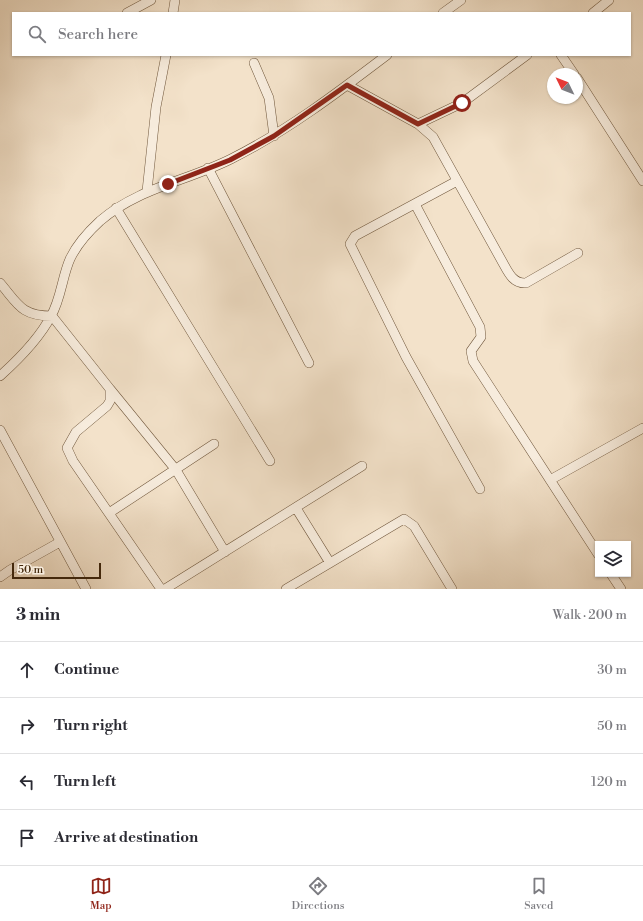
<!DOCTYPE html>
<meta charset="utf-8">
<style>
:root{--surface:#fff;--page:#f2f2f3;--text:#2b2b33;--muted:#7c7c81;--line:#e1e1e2;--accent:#8f2418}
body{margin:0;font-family:"Libre Bodoni",serif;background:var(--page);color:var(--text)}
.controls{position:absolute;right:12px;bottom:12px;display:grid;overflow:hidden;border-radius:0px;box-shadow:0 1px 3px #0004}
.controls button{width:36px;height:36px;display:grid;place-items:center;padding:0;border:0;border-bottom:1px solid var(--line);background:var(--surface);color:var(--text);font:20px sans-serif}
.compass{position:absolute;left:547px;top:68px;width:36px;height:36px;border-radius:50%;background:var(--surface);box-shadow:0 1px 3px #0004;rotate:313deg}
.scale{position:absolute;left:12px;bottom:10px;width:89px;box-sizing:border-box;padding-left:4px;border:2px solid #45290c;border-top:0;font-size:11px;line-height:14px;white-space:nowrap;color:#45290c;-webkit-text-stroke:3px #f7ecdd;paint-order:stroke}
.stop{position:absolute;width:12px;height:12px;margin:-9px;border:3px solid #8f2418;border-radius:50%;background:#fff}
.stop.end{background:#8f2418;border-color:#fff;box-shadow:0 1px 4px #0008}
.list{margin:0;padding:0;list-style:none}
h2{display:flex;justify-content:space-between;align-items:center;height:52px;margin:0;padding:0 16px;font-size:17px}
h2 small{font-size:13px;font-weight:400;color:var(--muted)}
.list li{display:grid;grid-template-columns:26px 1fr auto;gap:12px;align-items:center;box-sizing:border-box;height:56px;padding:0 16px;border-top:1px solid var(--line)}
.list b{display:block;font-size:15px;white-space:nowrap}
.list em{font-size:13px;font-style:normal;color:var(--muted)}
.icon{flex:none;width:22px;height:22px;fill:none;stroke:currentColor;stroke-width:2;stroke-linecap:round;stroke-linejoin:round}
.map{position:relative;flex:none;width:643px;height:589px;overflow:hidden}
.search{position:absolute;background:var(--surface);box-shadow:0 1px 3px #0004;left:12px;right:12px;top:12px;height:44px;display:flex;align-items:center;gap:10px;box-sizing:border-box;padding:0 14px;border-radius:0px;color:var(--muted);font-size:15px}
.sheet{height:276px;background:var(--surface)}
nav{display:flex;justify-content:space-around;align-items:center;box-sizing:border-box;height:56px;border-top:1px solid var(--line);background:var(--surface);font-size:11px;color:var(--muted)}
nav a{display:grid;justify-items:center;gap:2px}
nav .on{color:var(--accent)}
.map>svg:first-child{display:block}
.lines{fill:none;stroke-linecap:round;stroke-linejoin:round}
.minor-casing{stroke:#70573c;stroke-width:10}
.minor{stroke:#f7ecdd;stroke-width:9}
.route{stroke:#8f2418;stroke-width:5}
</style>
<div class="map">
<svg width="643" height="589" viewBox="0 0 643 589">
<rect width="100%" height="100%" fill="#f3e2ca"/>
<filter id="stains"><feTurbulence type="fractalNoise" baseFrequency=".005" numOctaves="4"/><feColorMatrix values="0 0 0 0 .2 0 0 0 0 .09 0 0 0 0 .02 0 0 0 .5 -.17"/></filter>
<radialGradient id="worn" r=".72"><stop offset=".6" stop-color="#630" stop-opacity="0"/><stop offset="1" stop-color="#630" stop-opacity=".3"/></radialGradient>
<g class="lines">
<!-- minor casing -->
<g class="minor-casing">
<path id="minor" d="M127,13L151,0
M173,13L175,0
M443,13L461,0
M593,13L609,0
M561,55L574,74
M254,63L269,98L274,136
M577,78L643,181
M347,85L418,124L433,137L503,263C508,272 513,284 526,283L578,253
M418,124L462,103L527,55
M208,168L309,363
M457,181L355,236L350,244L406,357L480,489
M147,191L156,107L166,55
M415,204L480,327L481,337L471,351L473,361L598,554
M116,208L270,461
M0,283C18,304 21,316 52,316L110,389V401L107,406L76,432L67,448L73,461L161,589
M0,376C19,359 39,339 51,316C61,299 62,277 70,259C77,244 88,232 100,221C138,188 187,181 231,159C287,131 337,93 387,55
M110,389L176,470L225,552
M0,430L86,589
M550,480L643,428
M296,508L330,563
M109,513L214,444
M611,574L621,589
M0,577L10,570L60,542
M165,589L362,466
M286,589L404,519L414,526L452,589"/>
</g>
<!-- minor -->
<use href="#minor" class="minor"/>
</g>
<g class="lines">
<!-- route -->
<path class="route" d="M168,184L230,160L274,136L347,85L418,124L462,103"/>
</g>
<rect width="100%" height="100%" filter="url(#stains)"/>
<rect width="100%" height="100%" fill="url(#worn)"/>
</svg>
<div class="controls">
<button><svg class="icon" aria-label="layers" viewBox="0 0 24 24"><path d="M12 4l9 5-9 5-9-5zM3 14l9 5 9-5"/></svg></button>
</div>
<svg class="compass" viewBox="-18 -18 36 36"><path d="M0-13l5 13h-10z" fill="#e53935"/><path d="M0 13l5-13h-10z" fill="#7c7c81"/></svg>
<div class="scale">50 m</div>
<div class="stop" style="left:462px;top:103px"></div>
<div class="stop end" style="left:168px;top:184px"></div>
<div class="search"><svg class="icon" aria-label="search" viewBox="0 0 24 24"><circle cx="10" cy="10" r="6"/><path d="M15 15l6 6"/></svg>Search here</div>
</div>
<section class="sheet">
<h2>3 min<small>Walk · 200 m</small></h2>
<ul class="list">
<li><svg class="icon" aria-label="ahead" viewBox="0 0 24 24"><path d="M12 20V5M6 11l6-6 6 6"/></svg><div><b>Continue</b></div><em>30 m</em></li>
<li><svg class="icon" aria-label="right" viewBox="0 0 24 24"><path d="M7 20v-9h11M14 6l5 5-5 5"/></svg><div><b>Turn right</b></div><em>50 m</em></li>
<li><svg class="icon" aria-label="left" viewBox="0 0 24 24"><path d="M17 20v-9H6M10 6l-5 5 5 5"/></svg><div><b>Turn left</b></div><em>120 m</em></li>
<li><svg class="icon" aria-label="arrive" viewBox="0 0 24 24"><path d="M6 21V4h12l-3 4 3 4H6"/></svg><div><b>Arrive at destination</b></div></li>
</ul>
</section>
<nav>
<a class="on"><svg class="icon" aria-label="map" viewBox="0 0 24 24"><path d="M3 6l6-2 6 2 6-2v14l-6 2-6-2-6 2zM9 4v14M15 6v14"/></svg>Map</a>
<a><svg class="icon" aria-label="directions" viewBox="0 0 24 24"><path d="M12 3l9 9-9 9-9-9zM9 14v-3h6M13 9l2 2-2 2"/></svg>Directions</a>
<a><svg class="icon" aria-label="saved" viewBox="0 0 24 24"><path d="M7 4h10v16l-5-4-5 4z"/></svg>Saved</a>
</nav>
